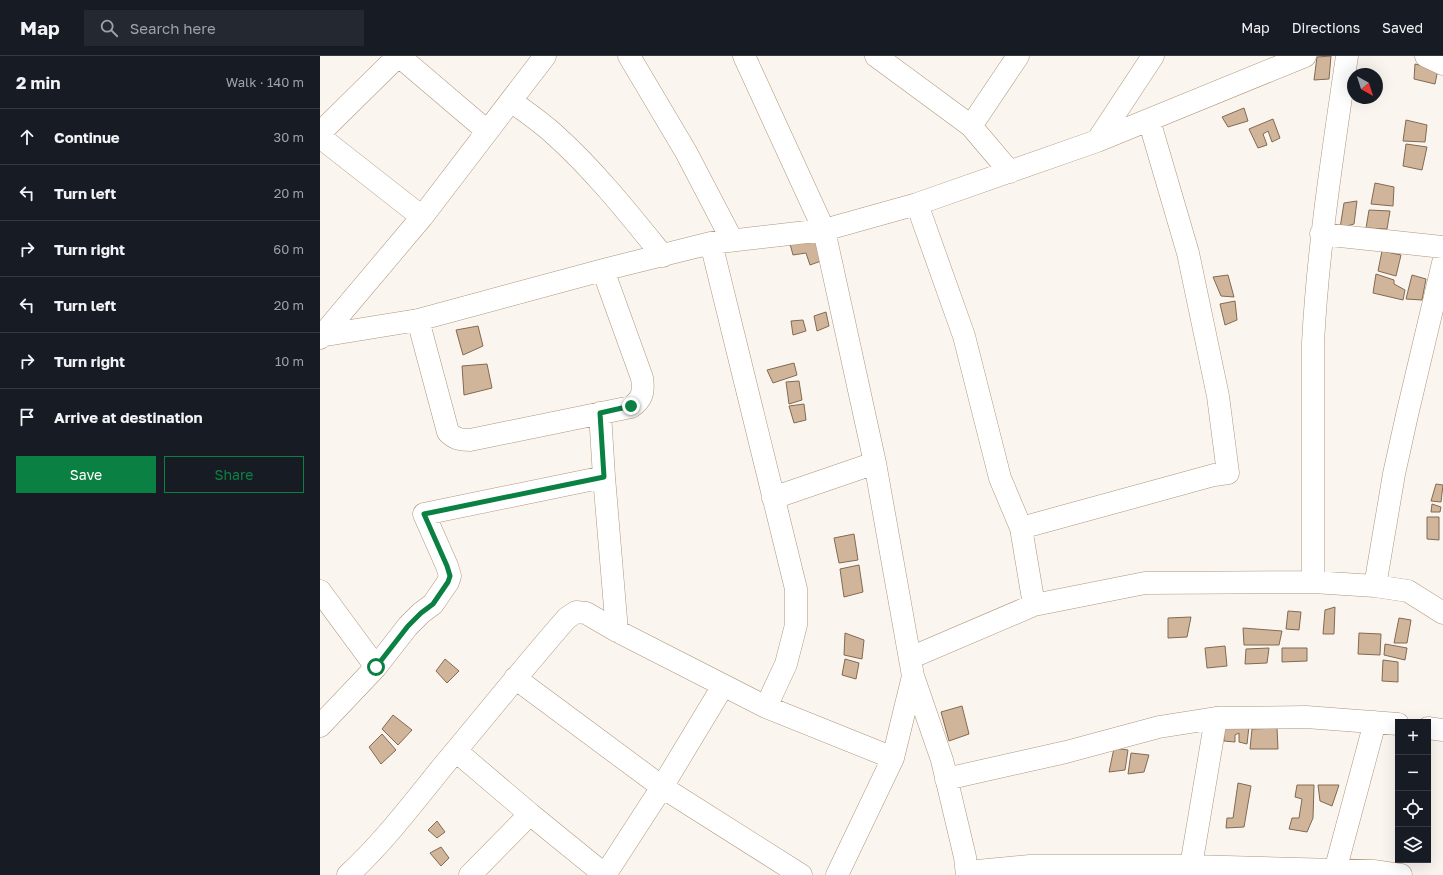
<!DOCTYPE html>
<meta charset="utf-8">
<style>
:root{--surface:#171b24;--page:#242831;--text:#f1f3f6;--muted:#9ea1a6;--line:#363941;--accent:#0b8043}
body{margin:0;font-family:"Golos Text",sans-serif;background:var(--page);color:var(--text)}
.controls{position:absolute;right:12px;bottom:12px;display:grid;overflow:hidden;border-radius:0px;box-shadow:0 4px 16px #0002}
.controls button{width:36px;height:36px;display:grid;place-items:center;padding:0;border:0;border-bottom:1px solid var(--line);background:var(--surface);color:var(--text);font:20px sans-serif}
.compass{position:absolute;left:1027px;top:12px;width:36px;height:36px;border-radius:50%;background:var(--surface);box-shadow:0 4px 16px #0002;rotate:141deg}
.stop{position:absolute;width:12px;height:12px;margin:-9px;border:3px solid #0b8043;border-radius:50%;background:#fff}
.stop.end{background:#0b8043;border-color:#fff;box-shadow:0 1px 4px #0008}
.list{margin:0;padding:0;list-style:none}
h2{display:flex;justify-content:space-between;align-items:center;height:52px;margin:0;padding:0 16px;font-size:17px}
h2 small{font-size:13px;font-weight:400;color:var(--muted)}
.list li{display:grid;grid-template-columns:26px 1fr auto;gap:12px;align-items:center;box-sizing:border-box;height:56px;padding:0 16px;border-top:1px solid var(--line)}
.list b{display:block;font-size:15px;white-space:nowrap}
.list em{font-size:13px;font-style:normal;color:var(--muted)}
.actions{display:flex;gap:8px;padding:12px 16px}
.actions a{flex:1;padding:9px 0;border:1px solid var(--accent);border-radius:0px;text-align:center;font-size:14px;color:var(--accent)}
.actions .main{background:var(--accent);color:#fff}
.icon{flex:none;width:22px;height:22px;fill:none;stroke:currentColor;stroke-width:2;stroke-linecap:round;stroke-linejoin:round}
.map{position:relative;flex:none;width:1123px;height:819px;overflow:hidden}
header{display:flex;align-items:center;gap:24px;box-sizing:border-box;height:56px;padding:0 20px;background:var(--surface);border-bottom:1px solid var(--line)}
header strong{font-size:19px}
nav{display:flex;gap:22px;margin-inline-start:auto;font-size:14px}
.search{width:280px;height:36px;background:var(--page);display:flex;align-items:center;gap:10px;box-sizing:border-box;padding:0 14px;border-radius:0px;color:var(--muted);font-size:15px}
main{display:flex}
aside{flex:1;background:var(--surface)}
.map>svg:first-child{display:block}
.building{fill:#d0b59a;stroke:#826a51}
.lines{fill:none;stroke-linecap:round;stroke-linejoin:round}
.minor-casing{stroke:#af967c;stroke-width:23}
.minor{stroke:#fff;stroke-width:22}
.route{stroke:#0b8043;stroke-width:5}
</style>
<header>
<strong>Map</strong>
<div class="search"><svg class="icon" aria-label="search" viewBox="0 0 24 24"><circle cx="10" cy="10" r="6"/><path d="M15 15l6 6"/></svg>Search here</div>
<nav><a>Map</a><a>Directions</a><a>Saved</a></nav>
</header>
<main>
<aside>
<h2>2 min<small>Walk · 140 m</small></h2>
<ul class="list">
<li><svg class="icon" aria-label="ahead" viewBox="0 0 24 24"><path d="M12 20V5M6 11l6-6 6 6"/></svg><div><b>Continue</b></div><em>30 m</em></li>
<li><svg class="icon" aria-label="left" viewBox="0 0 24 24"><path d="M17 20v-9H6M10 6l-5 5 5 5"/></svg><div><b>Turn left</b></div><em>20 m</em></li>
<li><svg class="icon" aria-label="right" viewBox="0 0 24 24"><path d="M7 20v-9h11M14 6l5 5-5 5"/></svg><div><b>Turn right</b></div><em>60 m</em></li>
<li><svg class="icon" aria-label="left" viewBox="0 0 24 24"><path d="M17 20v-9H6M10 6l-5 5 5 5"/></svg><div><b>Turn left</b></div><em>20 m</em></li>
<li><svg class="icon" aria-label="right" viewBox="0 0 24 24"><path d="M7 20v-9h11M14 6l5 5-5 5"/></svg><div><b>Turn right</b></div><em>10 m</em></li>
<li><svg class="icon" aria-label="arrive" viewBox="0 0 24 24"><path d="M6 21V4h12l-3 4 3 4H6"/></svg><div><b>Arrive at destination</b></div></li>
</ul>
<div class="actions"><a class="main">Save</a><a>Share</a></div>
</aside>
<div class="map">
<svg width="1123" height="819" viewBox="0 0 1123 819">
<rect width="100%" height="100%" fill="#fbf5f0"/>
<!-- building -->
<path class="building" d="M1011,0L1009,23L994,24L997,1Z
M1095,8L1118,13L1115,28L1094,23Z
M924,52L928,65L908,71L902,61Z
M953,63L960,82L952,86L948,75L943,78L947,89L938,92L929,73Z
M1086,64L1107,69L1105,86L1083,85Z
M1086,88L1107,91L1102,114L1083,110Z
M1055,127L1074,131L1073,150L1051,148Z
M1037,145L1034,168L1020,172L1024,147Z
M1049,154L1070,155L1067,173L1046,172Z
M496,181L501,205L490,209L486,197L473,199L470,188Z
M1062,195L1081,199L1076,220L1058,215Z
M1056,218L1074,224V228L1085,234L1083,244L1053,237Z
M908,219L914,241L901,240L893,221Z
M1092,219L1106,223L1102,244L1086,243Z
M915,245L917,264L905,269L900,248Z
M506,256L509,270L497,275L494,260Z
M483,264L486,275L473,279L471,265Z
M158,270L163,290L143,299L136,274Z
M474,307L477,319L453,327L447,314Z
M167,308L172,332L144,339L142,310Z
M479,325L482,344L469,348L466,326Z
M484,348L486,364L474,367L469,350Z
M1116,428L1123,429L1121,446L1111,445Z
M1112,448L1121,451L1120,456H1111Z
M1107,461H1119V484L1107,483Z
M534,478L538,504L519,507L514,482Z
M539,509L543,536L524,541L520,513Z
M1015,551L1014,578H1003L1005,554Z
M968,555L981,556L979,574L966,573Z
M871,561L867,581L848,582V562Z
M1079,562L1091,564L1087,587H1074Z
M923,572L962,575L959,589H924Z
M525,577L544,584L542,603L524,599Z
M1039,577L1061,578L1060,599L1038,598Z
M1065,588L1087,592L1085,604L1064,599Z
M905,590L907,610L887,612L885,592Z
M949,592L947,607L925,608L926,593Z
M962,592H987V605L962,606Z
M125,603L139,615L127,627L116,615Z
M525,603L539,607L536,623L522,619Z
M1063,604L1078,606V626L1062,625Z
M642,650L649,678L629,685L621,656Z
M73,659L92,674L78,689L62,673Z
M903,667L929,670L927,688L919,686V677L915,679V686L904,685Z
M957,672L958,693H930L932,673Z
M62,678L76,694L61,708L49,691Z
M794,692L808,694L805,714L789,716Z
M811,697L829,699L824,716L808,718Z
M918,727L931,730L924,771L906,772L907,762H913Z
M977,729H994L993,762L987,776L969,773L972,762H979L982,743L975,741Z
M998,729H1019L1012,750L1000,745Z
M117,765L125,776L117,782L108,774Z
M121,791L129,802L121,810L110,797Z"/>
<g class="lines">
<!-- minor casing -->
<g class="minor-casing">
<path id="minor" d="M79,0L167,75
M309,0L366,96L412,184
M424,0L504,174L555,407L593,620L622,704L645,801L647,819
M556,0L651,70L690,116
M1106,0L1123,8
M191,45C206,56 221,66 235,79C275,115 309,158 343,200
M651,70L698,0
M0,77L78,0
M0,81L102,161
M777,85L833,0
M597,148L644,280L680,422L701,472L714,549
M1001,178L1123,191
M391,187L476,533V569L466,608L446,651
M98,264L128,376C135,383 140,384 150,384L311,351C323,343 324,335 322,322L283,214
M0,280L98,264L283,214L391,187L504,174L597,148L777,85L985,0
M0,282L102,161L225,0
M280,357L284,421L297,575
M453,442L555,407
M701,472L894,419L908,417L898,340L868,197L829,64
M993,526V287C998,191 1013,96 1027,0
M1055,530L1074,418L1087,359L1123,207
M0,535L56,611
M590,602L714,549L825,527L993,526L1055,530L1088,535L1123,557
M195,622L342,731L481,819
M0,670L56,611L88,570L101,557L113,548L128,526L130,520L127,510L104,458L284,421
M1108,672L1123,674
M136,695L210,758L285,819
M626,723L746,696L839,671L896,662L986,661L1078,668
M871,810L896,662
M1015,815L1055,666
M647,816L710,810H871L1053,815L1081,819
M28,819C64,786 93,747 124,709C165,660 205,610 247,562L256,556L266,557L297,575L446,651L573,702
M150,819L210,758
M285,819L342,731L403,630
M517,819L573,702L593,620"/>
</g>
<!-- minor -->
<use href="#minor" class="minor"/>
</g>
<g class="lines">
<!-- route -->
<path class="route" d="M56,611L88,570L101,557L113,548L128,526L130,520L127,510L104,458L284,421L280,357L311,350"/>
</g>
</svg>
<div class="controls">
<button>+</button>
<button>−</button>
<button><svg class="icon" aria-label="locate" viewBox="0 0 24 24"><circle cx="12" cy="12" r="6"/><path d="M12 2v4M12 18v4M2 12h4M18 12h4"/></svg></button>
<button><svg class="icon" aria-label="layers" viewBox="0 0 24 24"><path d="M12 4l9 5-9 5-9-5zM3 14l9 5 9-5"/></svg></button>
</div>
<svg class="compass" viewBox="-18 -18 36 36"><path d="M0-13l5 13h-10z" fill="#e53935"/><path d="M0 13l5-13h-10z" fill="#9ea1a6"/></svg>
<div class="stop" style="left:56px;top:611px"></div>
<div class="stop end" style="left:311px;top:350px"></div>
</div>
</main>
